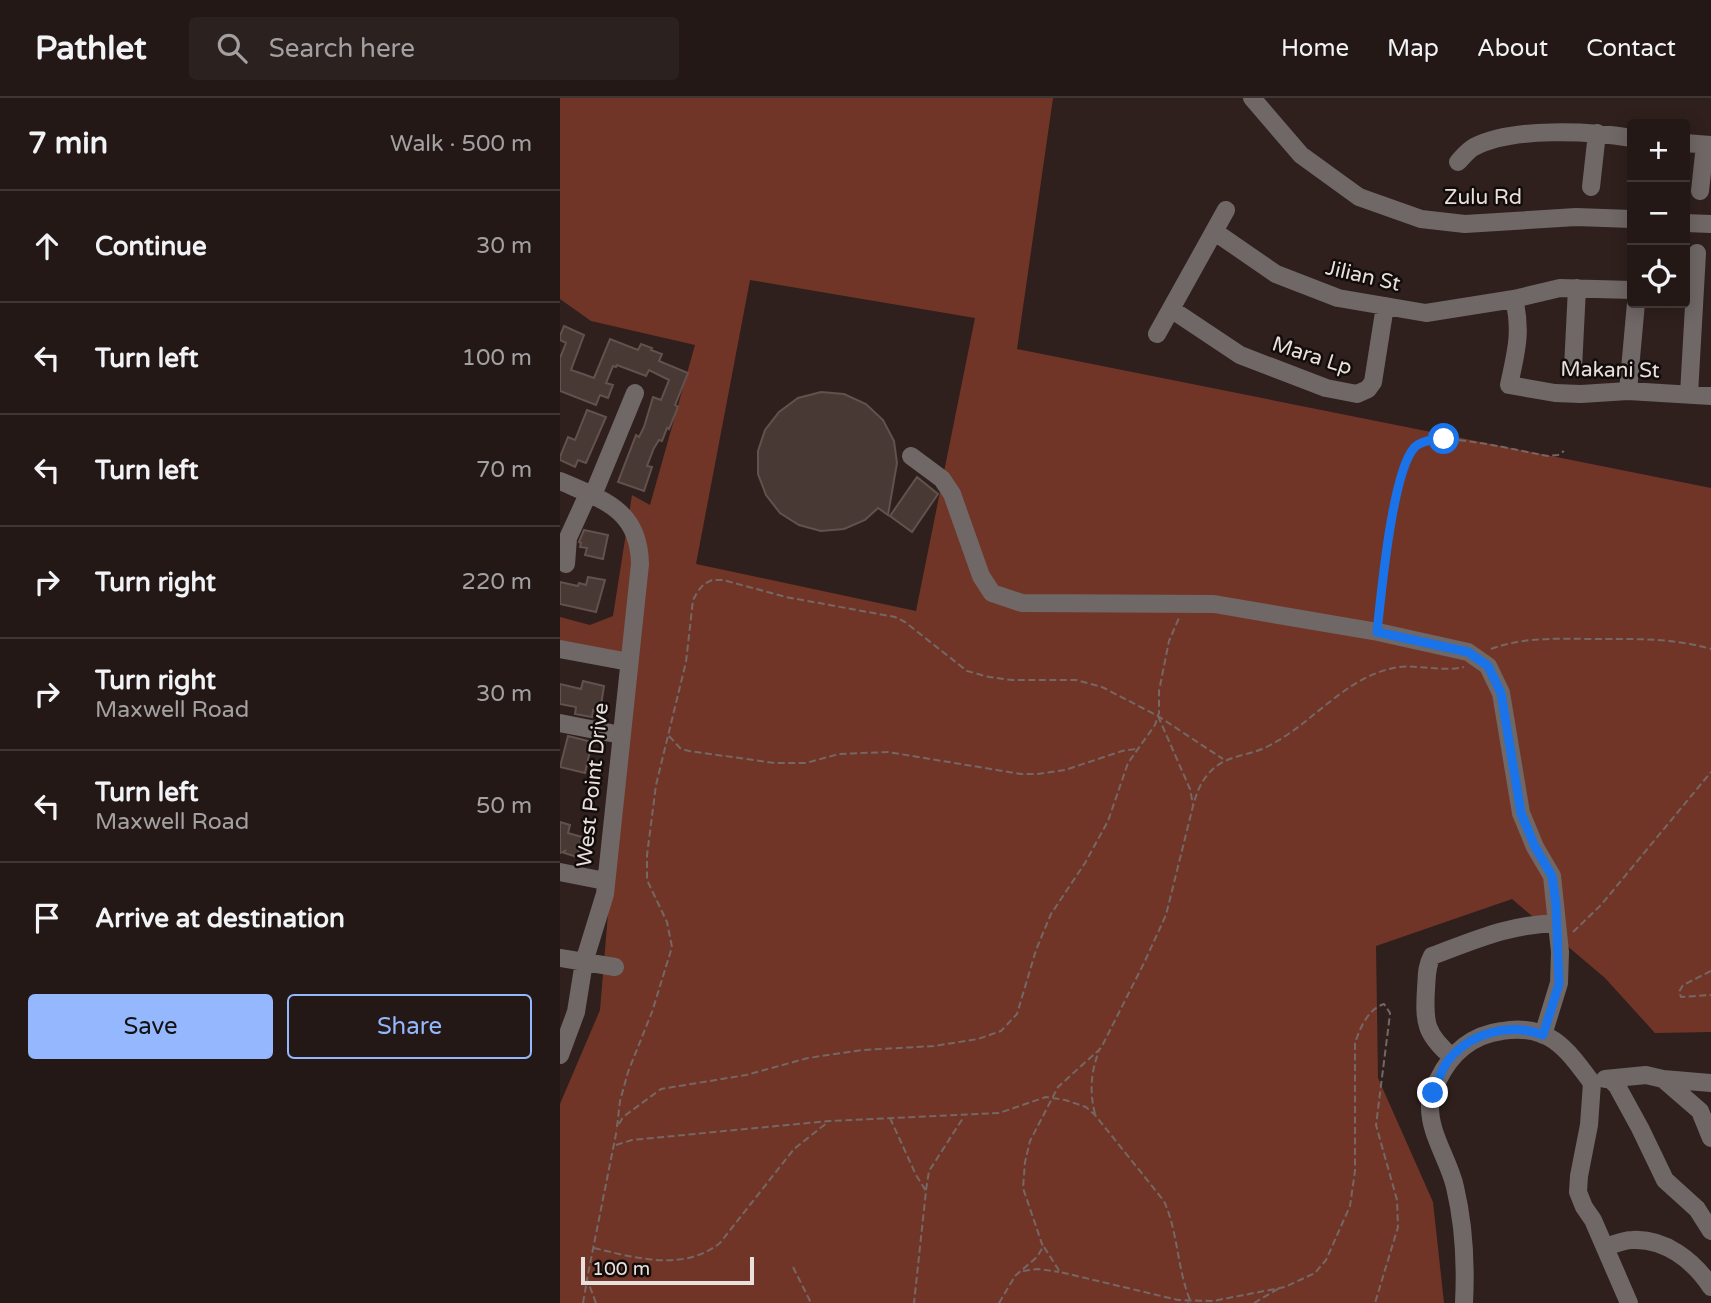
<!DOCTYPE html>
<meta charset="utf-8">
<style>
:root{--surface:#231816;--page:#2b211f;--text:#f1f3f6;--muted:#a3a0a1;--line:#403735;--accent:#94b7fd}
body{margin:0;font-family:"Varela Round",sans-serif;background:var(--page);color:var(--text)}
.controls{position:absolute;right:21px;top:21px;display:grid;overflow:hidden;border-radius:7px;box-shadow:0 4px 18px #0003}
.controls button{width:63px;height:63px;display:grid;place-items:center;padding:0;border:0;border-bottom:2px solid var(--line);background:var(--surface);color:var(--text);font:35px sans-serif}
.scale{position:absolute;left:21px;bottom:18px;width:173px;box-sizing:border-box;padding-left:7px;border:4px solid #e9dfdc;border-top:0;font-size:19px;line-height:24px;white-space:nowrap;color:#e9dfdc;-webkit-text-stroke:5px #120c0a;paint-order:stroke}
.stop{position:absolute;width:21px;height:21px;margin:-16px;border:5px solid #1a73e8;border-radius:50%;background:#fff}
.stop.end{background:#1a73e8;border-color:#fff;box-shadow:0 2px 7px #0008}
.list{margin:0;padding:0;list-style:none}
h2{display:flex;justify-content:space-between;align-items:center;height:91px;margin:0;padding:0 28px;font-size:30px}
h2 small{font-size:23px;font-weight:400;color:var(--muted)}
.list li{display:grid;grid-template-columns:46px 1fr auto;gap:21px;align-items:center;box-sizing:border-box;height:112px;padding:0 28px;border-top:2px solid var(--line)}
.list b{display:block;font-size:26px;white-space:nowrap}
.list p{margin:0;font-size:23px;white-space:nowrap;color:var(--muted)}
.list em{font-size:23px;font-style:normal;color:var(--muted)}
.actions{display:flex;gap:14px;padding:21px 28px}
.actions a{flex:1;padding:16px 0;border:2px solid var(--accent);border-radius:7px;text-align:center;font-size:24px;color:var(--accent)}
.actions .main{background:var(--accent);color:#111}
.icon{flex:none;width:38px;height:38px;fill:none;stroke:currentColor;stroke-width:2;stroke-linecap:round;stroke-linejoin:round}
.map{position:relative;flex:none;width:1151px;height:1205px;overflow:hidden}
header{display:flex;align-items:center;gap:42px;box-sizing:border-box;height:98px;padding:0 35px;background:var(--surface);border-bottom:2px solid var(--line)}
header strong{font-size:33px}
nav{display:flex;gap:38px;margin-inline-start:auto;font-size:24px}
.search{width:490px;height:63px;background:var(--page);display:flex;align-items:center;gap:18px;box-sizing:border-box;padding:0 24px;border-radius:7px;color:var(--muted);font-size:26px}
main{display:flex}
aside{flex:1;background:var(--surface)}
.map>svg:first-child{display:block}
.green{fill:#713528;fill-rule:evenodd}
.building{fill:#493935;stroke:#62514d;stroke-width:2}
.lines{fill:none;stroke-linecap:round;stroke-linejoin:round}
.path{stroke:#746764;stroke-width:2;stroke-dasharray:7 3.5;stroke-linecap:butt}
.minor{stroke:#706866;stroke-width:18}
.route{stroke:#1a73e8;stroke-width:9}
.labels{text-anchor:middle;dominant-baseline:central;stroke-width:5;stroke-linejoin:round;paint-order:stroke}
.street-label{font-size:21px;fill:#e9dfdc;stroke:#120c0a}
</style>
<header>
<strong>Pathlet</strong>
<div class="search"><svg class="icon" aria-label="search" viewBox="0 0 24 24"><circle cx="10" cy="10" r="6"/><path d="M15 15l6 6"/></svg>Search here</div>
<nav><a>Home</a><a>Map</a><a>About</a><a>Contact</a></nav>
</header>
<main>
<aside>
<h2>7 min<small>Walk · 500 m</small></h2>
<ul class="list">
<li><svg class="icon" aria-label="ahead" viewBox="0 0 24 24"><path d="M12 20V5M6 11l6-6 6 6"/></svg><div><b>Continue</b></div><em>30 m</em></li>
<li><svg class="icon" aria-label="left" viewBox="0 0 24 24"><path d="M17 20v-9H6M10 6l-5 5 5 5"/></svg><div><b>Turn left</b></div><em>100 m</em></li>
<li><svg class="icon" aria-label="left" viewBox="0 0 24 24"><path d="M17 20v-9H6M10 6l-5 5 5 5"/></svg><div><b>Turn left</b></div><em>70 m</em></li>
<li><svg class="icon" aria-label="right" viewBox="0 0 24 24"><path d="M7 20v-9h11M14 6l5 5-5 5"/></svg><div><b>Turn right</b></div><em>220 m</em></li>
<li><svg class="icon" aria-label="right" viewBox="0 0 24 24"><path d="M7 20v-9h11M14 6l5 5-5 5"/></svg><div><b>Turn right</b><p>Maxwell Road</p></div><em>30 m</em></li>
<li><svg class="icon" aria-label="left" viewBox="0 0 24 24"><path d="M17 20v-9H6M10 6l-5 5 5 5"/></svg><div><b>Turn left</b><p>Maxwell Road</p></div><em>50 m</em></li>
<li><svg class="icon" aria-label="arrive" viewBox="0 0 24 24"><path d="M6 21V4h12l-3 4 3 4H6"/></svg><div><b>Arrive at destination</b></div></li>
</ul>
<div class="actions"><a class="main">Save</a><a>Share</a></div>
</aside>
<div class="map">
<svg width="1151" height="1205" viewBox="0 0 1151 1205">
<rect width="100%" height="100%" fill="#2f201d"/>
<!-- green -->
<path class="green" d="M0,0H493L457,251L1151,390V934L1095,935L1045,880L952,801L816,848L818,980L873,1104L884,1205H0V1006L40,912L69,565L0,551V519L30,527L53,518L72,397L90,407L135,247L31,223L0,201ZM190,182L415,220L356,513L136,466Z"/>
<!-- building -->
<path class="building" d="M4,228L24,237L11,272L23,276L34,280L50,241L78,252L81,246L92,250L91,252L102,256L99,263L128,275L115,307L118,309L109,331L107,330L102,343L99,342L94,350L87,368L92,369L84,393L58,384L76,337L79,339L84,329L93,299L101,302L109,282L89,272L86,278L57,267L56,269L53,268L46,285L53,287L48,300L40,297L36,307L0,293V260L6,245L0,242V238Z
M261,294L284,296L306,306L323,322L334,343L337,365L328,417L318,410L305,422L284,431L261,433L239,427L220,415L206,397L198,376V353L205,332L219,314L238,300Z
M27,312L46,319L26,365L18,362L15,369L0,362V359L8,339L15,342Z
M357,379L378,396L352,434L330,418Z
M24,432L48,437L43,461L25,457L27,450L20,449L21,445L19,444Z
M28,479L45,482L36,514L0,506V484L18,488L19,485L26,487Z
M23,583L44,588L40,614L33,612L32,619L15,616L16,609L0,606V586L21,591Z
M8,638L32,644L25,675L0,669Z
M0,724L10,727L8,735L22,739L17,759L4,755L5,753L0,755Z"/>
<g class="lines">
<!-- path -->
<path class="path" d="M819,519C821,490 835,356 861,345C888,334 958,353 988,358L998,357L1004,353
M931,551C966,538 1001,541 1038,541C1076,541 1114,540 1151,551
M598,618L630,691L633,707
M109,638L121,651L129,653L215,665H246L279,656L328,654L461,676H478L505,672L562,653L576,651
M1013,834L1041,807L1151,674
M1151,873L1123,887L1119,894L1121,899L1151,897
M535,1016C529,992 531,973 540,950
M330,1020L356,1077L366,1093L354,1205
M59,1026L63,1019L101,991L186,977L248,960L302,952L374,948L418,941L441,933L457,916L476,852L491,816L525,765L548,723L568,665L595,627L599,615V593L609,543L619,520
M57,1029L60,1003L68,974L92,914L112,849L107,824L87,782V757L96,687L126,564L133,502L138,493L144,486L152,482H163L226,499L335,519L345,524L407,573L429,579L452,582H516L542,589L598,618L663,661
M56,1047L72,1042L269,1023L439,1015L486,999L505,1002L526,1009L535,1017L604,1103C618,1134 617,1170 630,1202L628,1205
M366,1092L369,1073L403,1020
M484,1149L500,1174L618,1202L653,1203L725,1189L755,1175L766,1162L790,1108L795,1073V945C800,930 808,911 824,906L830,915L829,924L816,1027L837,1102L838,1129L815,1205
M34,1150C76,1160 123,1174 160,1145L234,1051L268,1024
M233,1169L251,1205
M463,1173L478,1171L499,1174
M23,1205L27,1182
M36,1205L27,1181L57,1031
M439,1205L455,1178L477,1159L483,1149L463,1090L465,1064L470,1043L498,989L541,950L584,865L606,817L633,708C637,693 642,681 653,671C667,658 685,658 702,651C748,631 779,584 829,571C853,564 879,575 904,569
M694,1205L718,1191"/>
<!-- minor -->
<path class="minor" d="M692,0L741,57L799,99L861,121L905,126L1016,119L1072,121
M1125,45L1151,47
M898,64C903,59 907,53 914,49C952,29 1030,33 1072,40
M1031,89L1037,35
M1140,93L1145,47
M1125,125L1151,126
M655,134L716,176L778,200L866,215L954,201L1000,190L1072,192
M954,201C962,234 956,254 949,287L995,295L1021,296L1068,293L1151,298
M611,211L680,257L766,290L797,296L808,291L813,284L825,208
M597,236L666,112
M1013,270L1017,190
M1068,293L1076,205
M1129,296L1137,155
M351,358L382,381L392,396L421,478L432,495L462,505L654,506L818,534L908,554L928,568L941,595L961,715L975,749L992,778L1000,854L999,885L983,937
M0,383C43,402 79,411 80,466L45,796L24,864L16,914L0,957
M33,397L75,295
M6,466L8,440L28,396
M0,551L69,564
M0,625L61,637
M0,774L45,783
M0,860L55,869
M892,959C865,936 864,924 866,891C867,879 866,869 872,858C918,841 947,827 997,825
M1045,981L1086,977L1103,981L1140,1013L1151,1040
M1050,981L1057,988L1080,1030L1105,1082L1137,1111L1151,1133
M1103,981L1151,985
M1045,1149C1053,1147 1063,1142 1072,1142C1105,1140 1134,1163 1151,1189
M904,1205C906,1166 904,1127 895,1089C889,1062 869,1036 870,1007C870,999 875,990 878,982C891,955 912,937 942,933C989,925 1007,951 1032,985L1029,1027L1019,1078L1018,1094L1024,1109L1033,1122L1069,1205"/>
</g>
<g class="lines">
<!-- route -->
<path class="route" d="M873,995C877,985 881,973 887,964C909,935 949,924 983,937L999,886L996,806L992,778L975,749L961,715L941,595L928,568L908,554L817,534C821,498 832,375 854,350C861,342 874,342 884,341"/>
</g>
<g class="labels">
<!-- street labels -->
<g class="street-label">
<text x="923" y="99">Zulu Rd</text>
<text transform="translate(803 178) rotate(13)">Jilian St</text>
<text transform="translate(752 258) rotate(18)">Mara Lp</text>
<text transform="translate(1050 272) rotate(1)">Makani St</text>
<text transform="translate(33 687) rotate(-84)">West Point Drive</text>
</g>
</g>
</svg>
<div class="controls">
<button>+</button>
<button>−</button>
<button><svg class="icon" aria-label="locate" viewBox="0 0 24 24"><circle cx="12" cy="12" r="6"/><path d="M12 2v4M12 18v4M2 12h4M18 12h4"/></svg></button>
</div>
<div class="scale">100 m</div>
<div class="stop" style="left:884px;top:341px"></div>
<div class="stop end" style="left:873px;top:995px"></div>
</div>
</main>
